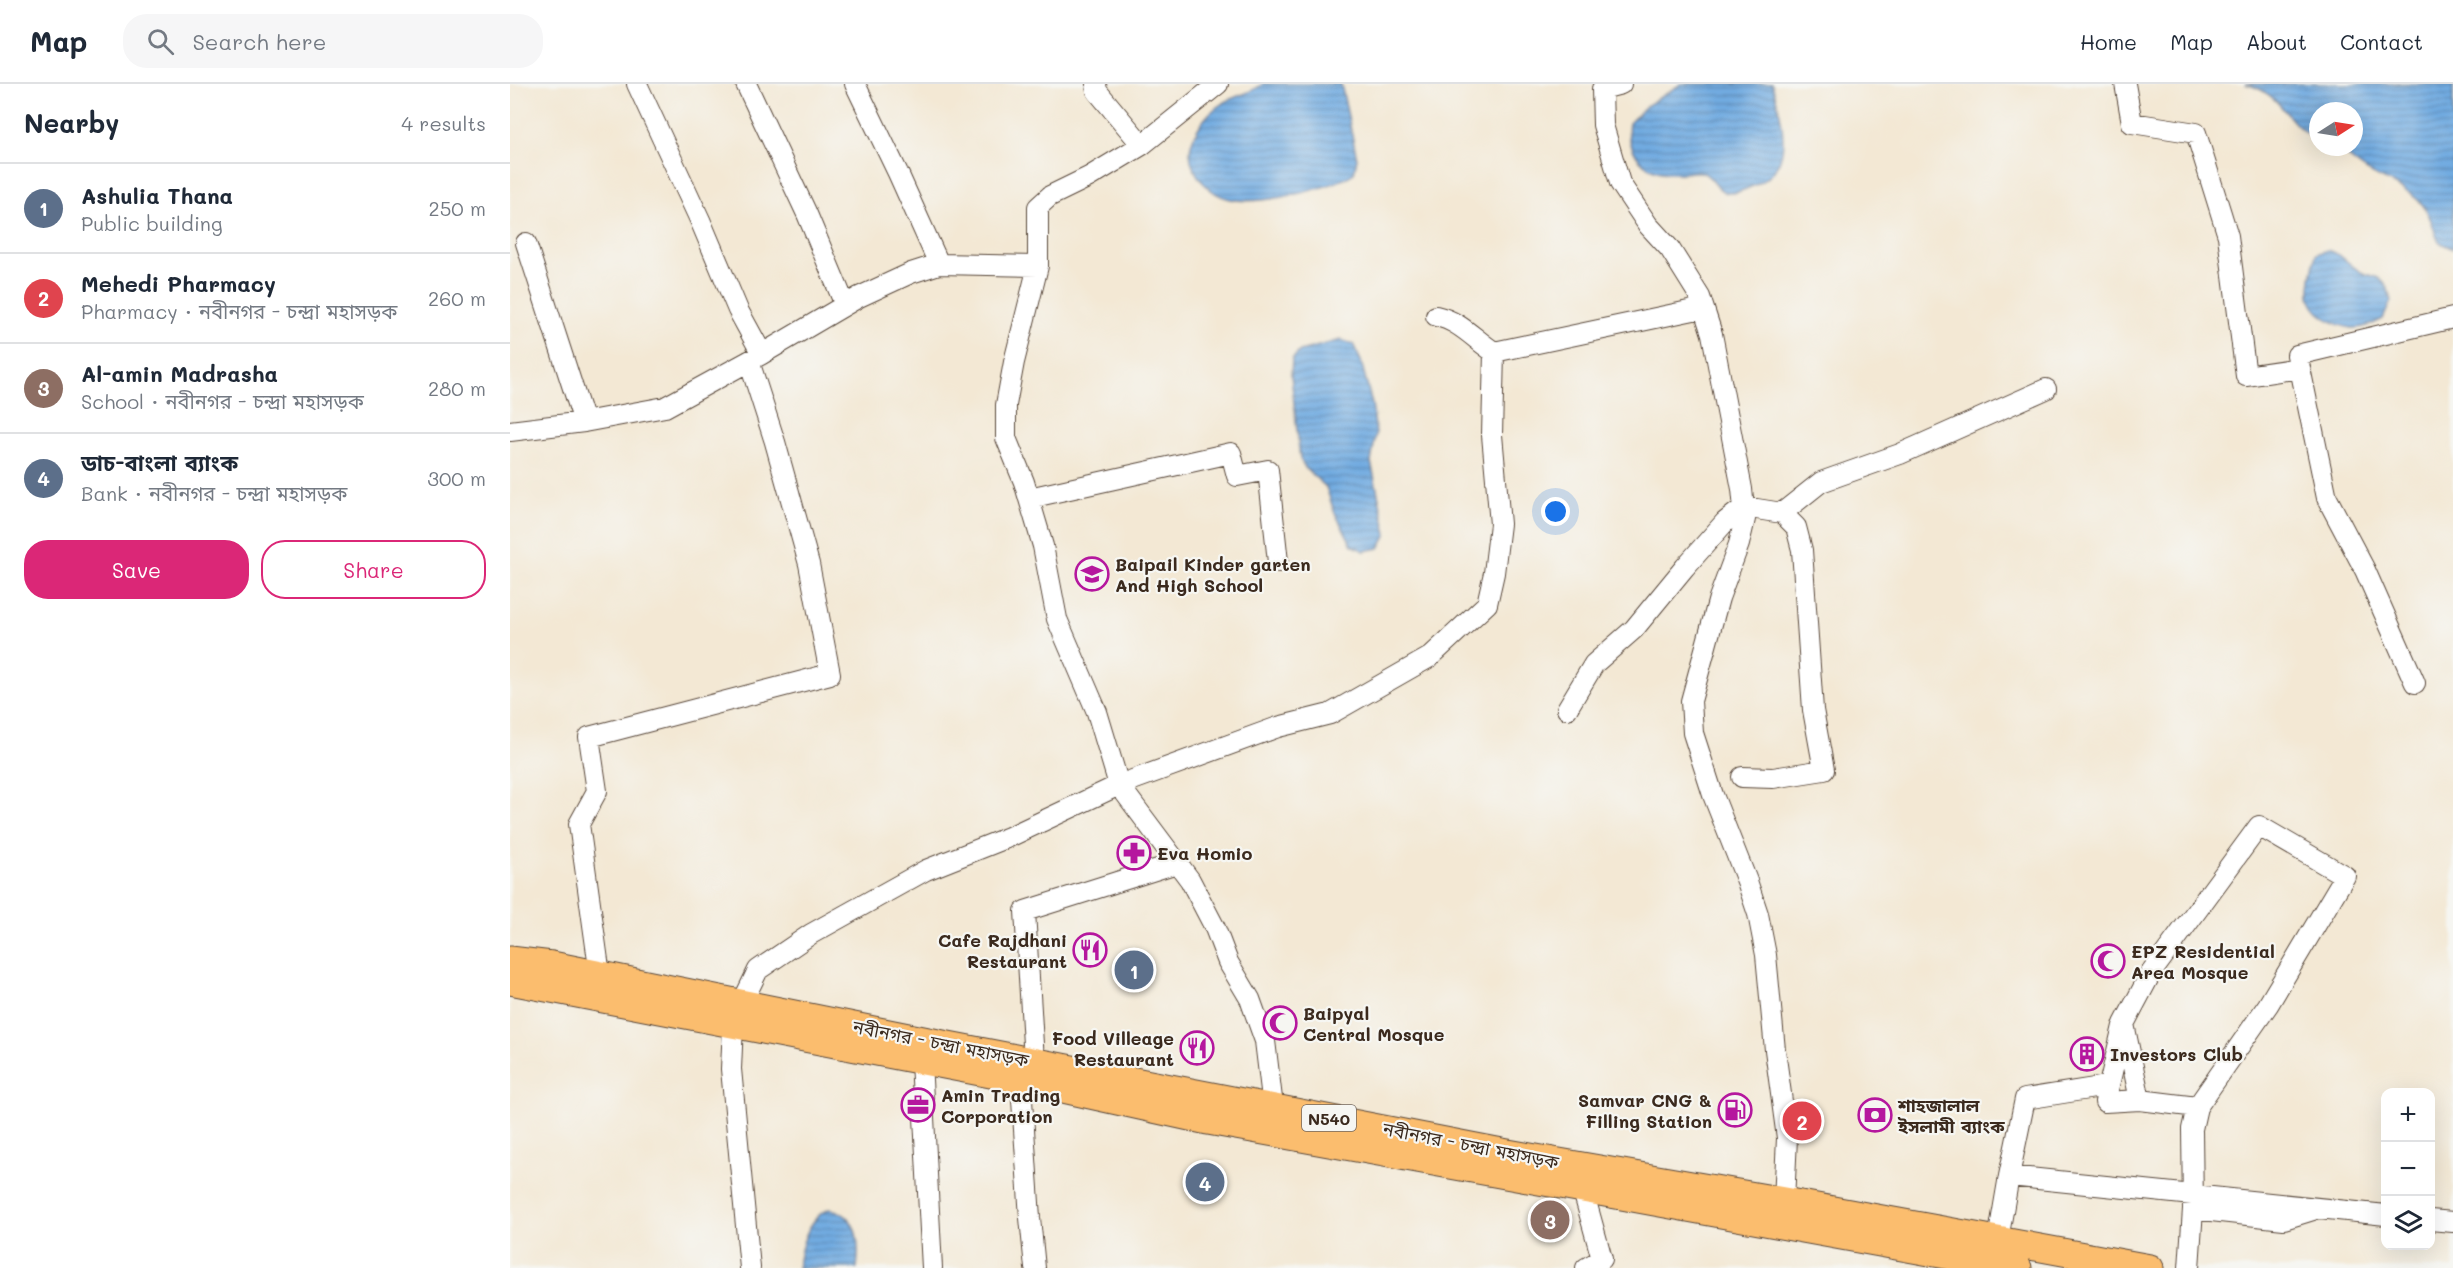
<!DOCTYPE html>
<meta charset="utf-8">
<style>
:root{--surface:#fff;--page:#f6f6f7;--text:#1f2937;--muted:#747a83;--line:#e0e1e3;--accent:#db2777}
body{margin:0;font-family:Mali,"Noto Sans Bengali",sans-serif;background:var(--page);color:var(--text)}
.controls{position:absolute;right:18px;bottom:18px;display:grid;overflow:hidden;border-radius:12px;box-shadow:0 6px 24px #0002}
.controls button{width:54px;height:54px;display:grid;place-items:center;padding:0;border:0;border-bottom:2px solid var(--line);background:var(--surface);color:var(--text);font:30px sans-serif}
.compass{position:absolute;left:1799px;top:18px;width:54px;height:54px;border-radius:50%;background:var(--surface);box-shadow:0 6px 24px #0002;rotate:78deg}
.you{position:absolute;left:1046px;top:428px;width:21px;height:21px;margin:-15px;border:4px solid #fff;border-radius:50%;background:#1a73e8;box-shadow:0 0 0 9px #1a73e833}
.badge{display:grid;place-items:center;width:39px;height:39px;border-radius:50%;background:var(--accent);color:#fff;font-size:20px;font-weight:700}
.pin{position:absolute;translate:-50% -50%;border:3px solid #fff;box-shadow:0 2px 6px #0006}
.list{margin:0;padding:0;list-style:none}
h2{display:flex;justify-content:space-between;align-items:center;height:78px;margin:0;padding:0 24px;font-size:26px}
h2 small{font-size:20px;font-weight:400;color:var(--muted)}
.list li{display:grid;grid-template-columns:39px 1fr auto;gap:18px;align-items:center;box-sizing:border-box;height:90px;padding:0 24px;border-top:2px solid var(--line)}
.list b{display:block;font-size:22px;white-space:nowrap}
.list p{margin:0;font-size:20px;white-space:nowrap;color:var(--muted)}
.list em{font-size:20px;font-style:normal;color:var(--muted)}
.actions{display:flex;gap:12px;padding:18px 24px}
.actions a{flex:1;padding:14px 0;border:2px solid var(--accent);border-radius:24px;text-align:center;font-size:21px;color:var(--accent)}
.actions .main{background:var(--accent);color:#fff}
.icon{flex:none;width:33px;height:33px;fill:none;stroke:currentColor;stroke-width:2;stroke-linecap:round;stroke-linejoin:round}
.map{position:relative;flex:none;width:1943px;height:1184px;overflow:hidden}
header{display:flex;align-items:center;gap:36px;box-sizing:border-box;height:84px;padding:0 30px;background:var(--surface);border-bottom:2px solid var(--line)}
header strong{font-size:28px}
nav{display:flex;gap:33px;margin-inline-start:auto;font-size:21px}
.search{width:420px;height:54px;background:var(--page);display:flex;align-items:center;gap:15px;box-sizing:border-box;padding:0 21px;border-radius:24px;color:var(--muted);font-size:22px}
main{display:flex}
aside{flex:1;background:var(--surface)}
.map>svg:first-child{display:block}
.water{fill:url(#water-rules);stroke:#566a80;stroke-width:1.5}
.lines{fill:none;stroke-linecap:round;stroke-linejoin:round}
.minor-casing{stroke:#574639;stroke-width:22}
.highway-casing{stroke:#574639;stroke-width:29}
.minor{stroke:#fff;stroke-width:20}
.highway{stroke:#fbbd6e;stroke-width:27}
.labels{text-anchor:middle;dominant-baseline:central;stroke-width:4.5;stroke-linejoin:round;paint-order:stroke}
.shield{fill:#f6f6f2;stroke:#73675e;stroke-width:1.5}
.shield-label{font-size:16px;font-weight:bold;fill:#3b2a1e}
.poi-label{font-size:18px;font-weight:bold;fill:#3b2a1e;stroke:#f6f6f2;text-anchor:start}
.street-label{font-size:18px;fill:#3b2a1e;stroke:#f6f6f2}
</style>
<header>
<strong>Map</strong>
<div class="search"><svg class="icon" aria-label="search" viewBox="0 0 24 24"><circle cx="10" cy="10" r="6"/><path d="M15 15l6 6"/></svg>Search here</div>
<nav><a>Home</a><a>Map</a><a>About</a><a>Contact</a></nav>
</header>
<main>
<aside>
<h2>Nearby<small>4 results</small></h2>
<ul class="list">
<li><span class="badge" style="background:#5c6f8a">1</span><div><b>Ashulia Thana</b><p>Public building</p></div><em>250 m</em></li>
<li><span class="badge" style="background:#e0444e">2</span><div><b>Mehedi Pharmacy</b><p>Pharmacy · নবীনগর - চন্দ্রা মহাসড়ক</p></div><em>260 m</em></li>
<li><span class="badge" style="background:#8d6e63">3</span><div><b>Al-amin Madrasha</b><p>School · নবীনগর - চন্দ্রা মহাসড়ক</p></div><em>280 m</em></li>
<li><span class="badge" style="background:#5c6f8a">4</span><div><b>ডাচ-বাংলা ব্যাংক</b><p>Bank · নবীনগর - চন্দ্রা মহাসড়ক</p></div><em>300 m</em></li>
</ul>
<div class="actions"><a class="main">Save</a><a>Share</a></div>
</aside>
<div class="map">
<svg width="1943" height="1184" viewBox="0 0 1943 1184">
<defs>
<pattern id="water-rules" width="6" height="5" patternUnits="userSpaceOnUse" patternTransform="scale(1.5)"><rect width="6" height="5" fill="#71abe1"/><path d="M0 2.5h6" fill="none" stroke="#5e8bb6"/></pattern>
</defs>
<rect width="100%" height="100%" fill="#f6f6f2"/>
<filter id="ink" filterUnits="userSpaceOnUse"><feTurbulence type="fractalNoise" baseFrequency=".0167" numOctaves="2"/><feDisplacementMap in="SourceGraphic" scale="12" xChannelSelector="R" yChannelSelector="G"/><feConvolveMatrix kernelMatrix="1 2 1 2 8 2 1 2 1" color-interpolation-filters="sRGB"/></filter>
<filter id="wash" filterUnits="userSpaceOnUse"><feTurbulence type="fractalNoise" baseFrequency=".008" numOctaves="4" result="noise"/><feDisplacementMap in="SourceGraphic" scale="24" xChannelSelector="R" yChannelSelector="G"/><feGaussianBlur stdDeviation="1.35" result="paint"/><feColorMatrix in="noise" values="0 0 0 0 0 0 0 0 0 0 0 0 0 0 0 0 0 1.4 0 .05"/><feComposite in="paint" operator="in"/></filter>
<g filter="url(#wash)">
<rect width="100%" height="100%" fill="#f3e8d4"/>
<!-- water -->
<path class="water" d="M753,0H831L847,74L844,89C821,105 748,122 720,115C700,111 681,90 680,69C680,55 691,38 700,29C717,12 737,12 753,0Z
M1171,0H1262C1272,34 1287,84 1245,101C1238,104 1227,110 1219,109C1205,108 1205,92 1191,88C1185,87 1179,89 1173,89C1153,90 1136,88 1125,69C1120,60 1117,50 1119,39L1136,22Z
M1735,0H1943V165L1929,158C1923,146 1921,129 1911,119C1896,103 1872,97 1854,85C1843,77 1835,69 1823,63H1844V27H1808V56C1774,40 1774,9 1735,0Z
M1817,166C1832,169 1839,182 1853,189C1861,193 1868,191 1875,199C1878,203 1879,211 1881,217L1873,235C1863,240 1853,245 1842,244C1826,242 1801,229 1800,211C1799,198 1803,183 1806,170Z
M831,256L843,260L851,277L862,320L866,350L861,378L877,450L869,464L854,467L842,461L824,427L816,403L796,385L790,375L781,291L782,275L790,267Z
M319,1125C349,1129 350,1160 347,1184H288C290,1163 298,1134 319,1125Z"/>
</g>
<g filter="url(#ink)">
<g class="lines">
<!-- minor casing -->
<g class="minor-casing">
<path id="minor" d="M127,0L190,136L228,226L252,270
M236,0L297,130L335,221
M345,0L388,89L429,180
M586,0L587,7L632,61
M1111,0L1092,5L1093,41L1110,99L1138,141L1160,165L1190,213L1202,250L1232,405L1235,435L1229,460L1209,514L1181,617L1183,649L1203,711L1237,797L1248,830L1256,871L1265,966L1277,1054L1274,1117
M1615,0L1622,39L1686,49L1718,152L1736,292L1790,284L1817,414L1855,486L1905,599
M16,159L74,338
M528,182L504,278L496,321V354L514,398L533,462L547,535L587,628L609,701L680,796L705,844L718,878L740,915L755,957L763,1023
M926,232C950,237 964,255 984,268L1193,224
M1790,284L1787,271L1943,234
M0,347L74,338L155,323L252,270L349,213L401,189L429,180L528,182V123L540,112L579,93L632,61L708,0
M519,414L721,369L727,392L758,386L768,478
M1057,625L1084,580L1124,545L1175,483L1215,438L1234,423L1272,429L1311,398L1390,370L1536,305
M1232,693L1263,694L1314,686L1303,626L1292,466L1286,443L1272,429
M90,891L69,740L87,707L79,653L320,590L299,480L265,358L239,277
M232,919L248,886L301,850L416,786L499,753L609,701L768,643L820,630L920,573L977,520L984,489L990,440L982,351L984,268
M223,941L221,985L240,1184
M1613,942L1595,1018L1630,1016
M411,977L422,1184
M524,977L515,827L667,779
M517,997L512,1016L520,1134L525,1184
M1499,1092L1515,1015L1597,1002
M1072,1103L1092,1175L1076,1184
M1683,1125L1682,1045L1687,1023L1758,921L1835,792L1749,742L1641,889L1614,940L1630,1016L1687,1023
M1920,1136L1943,1138
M1488,1156L1499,1092L1876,1131
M1679,1184L1683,1125L1774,1135L1803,1126"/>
</g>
<!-- highway casing -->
<g class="highway-casing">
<path id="highway" d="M0,876L42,881L433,960L992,1068L1274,1117L1640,1184
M0,897L517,997L698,1037L1508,1184"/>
</g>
<!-- minor -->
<use href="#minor" class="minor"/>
<!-- highway -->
<use href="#highway" class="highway"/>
</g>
</g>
<!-- icons -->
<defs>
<g id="school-ring" transform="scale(1.725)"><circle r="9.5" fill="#f6f6f2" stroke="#b5179e" stroke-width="1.5"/><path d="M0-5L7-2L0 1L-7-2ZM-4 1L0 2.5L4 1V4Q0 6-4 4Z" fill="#b5179e"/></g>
<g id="pharmacy-ring" transform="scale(1.725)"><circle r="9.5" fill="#f6f6f2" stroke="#b5179e" stroke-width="1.5"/><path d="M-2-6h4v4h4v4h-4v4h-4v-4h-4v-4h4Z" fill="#b5179e"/></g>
<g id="restaurant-ring" transform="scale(1.725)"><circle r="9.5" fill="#f6f6f2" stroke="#b5179e" stroke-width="1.5"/><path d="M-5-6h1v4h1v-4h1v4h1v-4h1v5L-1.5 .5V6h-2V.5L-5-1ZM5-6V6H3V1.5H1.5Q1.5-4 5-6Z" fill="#b5179e"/></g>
<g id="mosque-ring" transform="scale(1.725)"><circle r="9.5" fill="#f6f6f2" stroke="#b5179e" stroke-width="1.5"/><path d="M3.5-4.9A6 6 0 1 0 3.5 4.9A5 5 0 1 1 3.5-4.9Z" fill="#b5179e"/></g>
<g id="building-ring" transform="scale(1.725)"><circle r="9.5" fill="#f6f6f2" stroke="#b5179e" stroke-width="1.5"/><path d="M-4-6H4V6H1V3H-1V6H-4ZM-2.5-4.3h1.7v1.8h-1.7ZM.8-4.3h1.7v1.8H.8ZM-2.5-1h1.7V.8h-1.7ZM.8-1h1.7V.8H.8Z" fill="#b5179e"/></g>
<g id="office-ring" transform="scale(1.725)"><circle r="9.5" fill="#f6f6f2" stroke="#b5179e" stroke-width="1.5"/><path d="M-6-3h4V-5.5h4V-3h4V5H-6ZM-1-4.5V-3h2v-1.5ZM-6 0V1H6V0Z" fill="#b5179e"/></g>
<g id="fuel-ring" transform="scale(1.725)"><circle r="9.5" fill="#f6f6f2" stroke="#b5179e" stroke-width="1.5"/><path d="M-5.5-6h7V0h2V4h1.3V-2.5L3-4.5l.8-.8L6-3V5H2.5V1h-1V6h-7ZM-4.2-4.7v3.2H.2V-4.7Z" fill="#b5179e"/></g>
<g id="bank-ring" transform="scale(1.725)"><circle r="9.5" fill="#f6f6f2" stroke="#b5179e" stroke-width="1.5"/><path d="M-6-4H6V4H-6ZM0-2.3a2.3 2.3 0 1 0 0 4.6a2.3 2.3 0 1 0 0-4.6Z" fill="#b5179e"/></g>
</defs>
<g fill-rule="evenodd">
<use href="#school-ring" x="582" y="490"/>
<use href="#pharmacy-ring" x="624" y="769"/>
<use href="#restaurant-ring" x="580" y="866"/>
<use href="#mosque-ring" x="1598" y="877"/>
<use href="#mosque-ring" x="770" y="939"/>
<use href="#restaurant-ring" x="687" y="964"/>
<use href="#building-ring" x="1577" y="970"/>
<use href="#office-ring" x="408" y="1021"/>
<use href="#fuel-ring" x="1225" y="1026"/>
<use href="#bank-ring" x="1365" y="1031"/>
</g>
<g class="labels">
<!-- shield labels -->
<rect class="shield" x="792" y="1021" width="54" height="26" rx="4.5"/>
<g class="shield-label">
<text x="819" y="1034">N540</text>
</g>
<!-- poi labels -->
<g class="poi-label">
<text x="605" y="480">Baipail Kinder garten<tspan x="605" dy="21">And High School</tspan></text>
<text x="647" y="769">Eva Homio</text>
<text x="557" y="856" text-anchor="end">Cafe Rajdhani<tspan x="557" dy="21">Restaurant</tspan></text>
<text x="1621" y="867">EPZ Residential<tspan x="1621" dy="21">Area Mosque</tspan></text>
<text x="793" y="929">Baipyal<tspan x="793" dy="21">Central Mosque</tspan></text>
<text x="664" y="954" text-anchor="end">Food Villeage<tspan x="664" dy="21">Restaurant</tspan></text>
<text x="1600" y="970">Investors Club</text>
<text x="431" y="1011">Amin Trading<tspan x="431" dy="21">Corporation</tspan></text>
<text x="1202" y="1016" text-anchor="end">Samvar CNG &amp;<tspan x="1202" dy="21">Filling Station</tspan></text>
<text x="1388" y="1021">শাহজালাল<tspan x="1388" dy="21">ইসলামী ব্যাংক</tspan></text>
</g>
<!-- street labels -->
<g class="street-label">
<text transform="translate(431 959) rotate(11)">নবীনগর - চন্দ্রা মহাসড়ক</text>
<text transform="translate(961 1061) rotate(11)">নবীনগর - চন্দ্রা মহাসড়ক</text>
</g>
</g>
</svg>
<div class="controls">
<button>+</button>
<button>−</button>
<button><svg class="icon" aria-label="layers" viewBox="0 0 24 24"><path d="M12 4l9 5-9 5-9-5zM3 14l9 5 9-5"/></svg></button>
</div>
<svg class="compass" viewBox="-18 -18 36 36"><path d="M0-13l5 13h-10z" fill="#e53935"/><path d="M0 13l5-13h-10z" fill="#747a83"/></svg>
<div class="you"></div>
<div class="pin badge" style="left:624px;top:886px;background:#5c6f8a">1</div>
<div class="pin badge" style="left:1292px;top:1037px;background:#e0444e">2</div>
<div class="pin badge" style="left:1040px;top:1136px;background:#8d6e63">3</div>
<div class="pin badge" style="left:695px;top:1098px;background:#5c6f8a">4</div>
</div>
</main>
